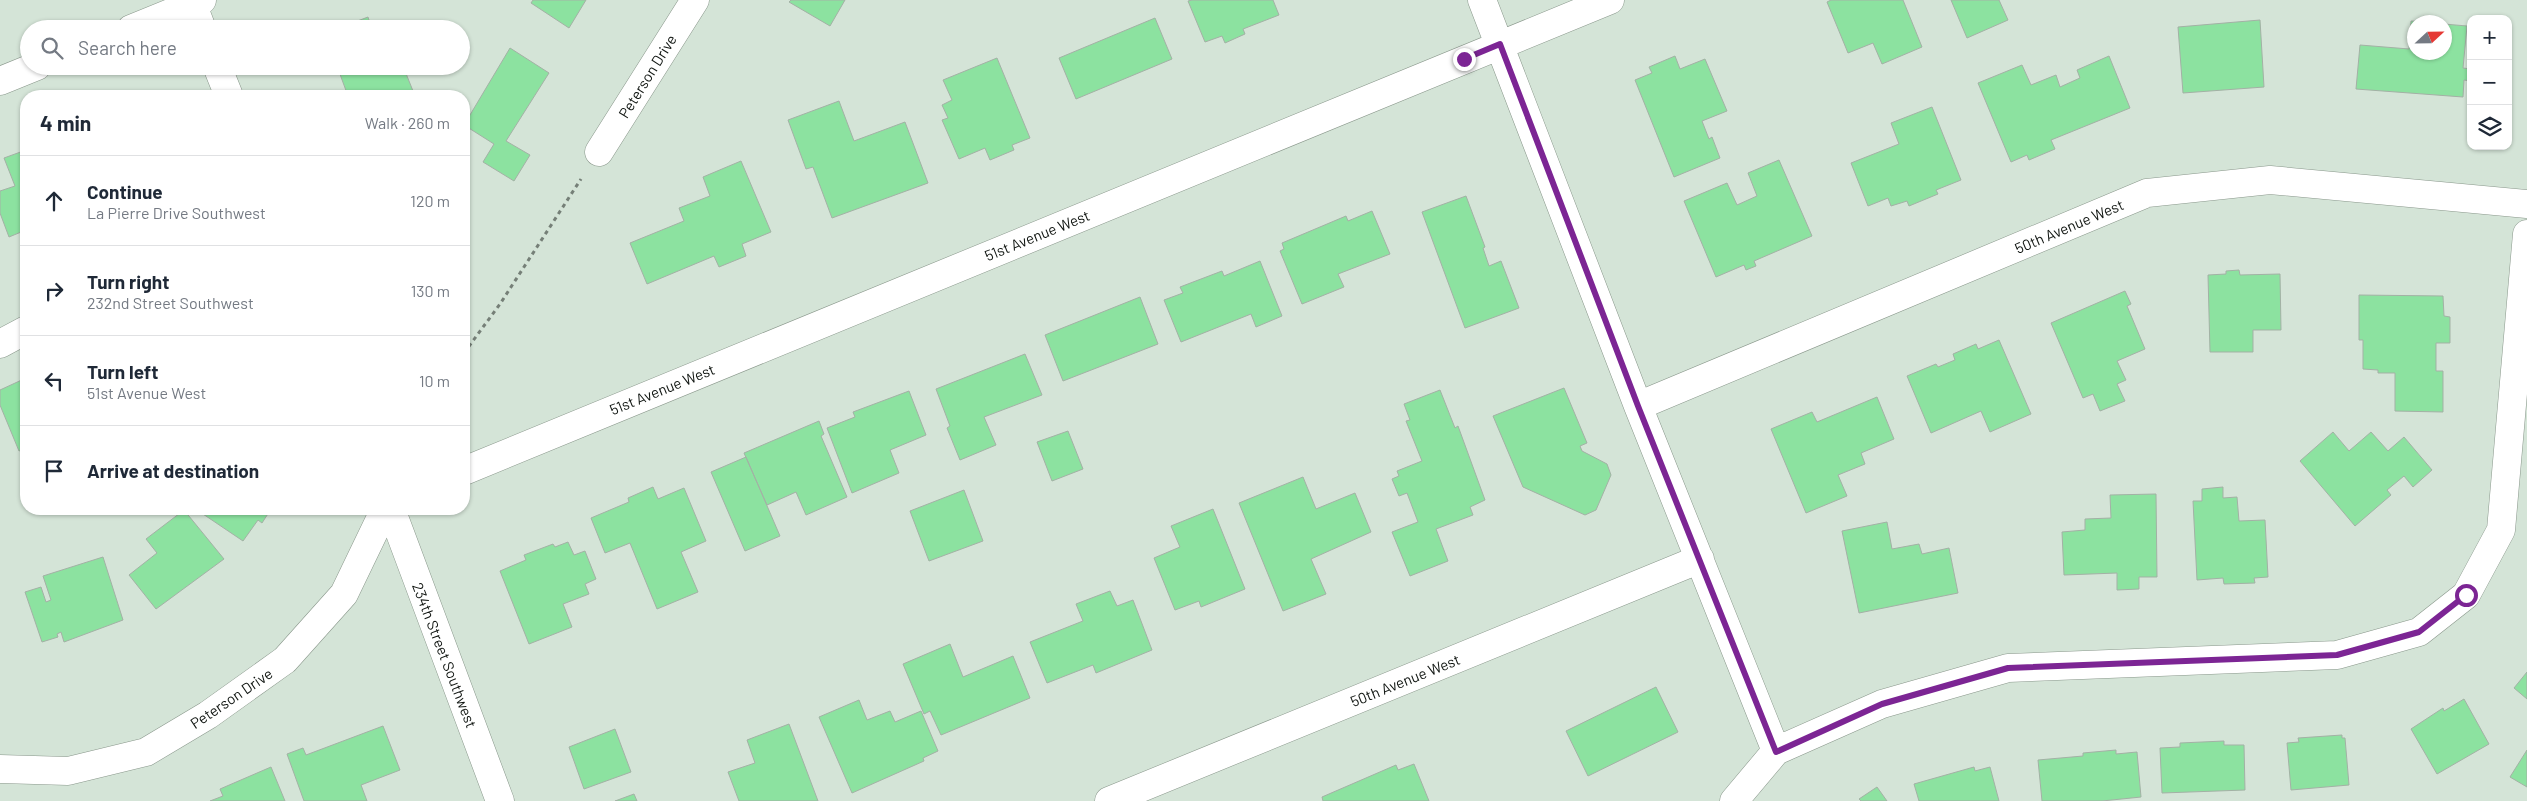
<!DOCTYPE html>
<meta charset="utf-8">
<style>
:root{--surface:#fff;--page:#f6f6f7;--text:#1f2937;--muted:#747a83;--line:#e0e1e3}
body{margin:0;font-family:Barlow,sans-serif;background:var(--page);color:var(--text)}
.controls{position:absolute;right:15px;top:15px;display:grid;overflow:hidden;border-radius:10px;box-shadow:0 1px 4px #0004}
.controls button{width:45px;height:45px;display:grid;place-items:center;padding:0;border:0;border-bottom:1px solid var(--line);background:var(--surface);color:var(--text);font:25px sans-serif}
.compass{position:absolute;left:2407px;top:15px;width:45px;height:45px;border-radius:50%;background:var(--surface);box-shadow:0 1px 4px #0004;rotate:68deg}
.stop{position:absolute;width:15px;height:15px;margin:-11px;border:4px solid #7c2594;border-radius:50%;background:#fff}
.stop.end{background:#7c2594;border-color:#fff;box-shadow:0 1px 5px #0008}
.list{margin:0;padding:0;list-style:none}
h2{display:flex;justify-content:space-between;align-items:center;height:65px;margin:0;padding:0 20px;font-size:21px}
h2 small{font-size:16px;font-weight:400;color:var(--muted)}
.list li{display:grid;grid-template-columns:32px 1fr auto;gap:15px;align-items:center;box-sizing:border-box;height:90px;padding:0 20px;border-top:1px solid var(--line)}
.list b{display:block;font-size:19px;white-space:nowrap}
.list p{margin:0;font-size:16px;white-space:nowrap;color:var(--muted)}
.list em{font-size:16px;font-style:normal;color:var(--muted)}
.icon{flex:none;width:28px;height:28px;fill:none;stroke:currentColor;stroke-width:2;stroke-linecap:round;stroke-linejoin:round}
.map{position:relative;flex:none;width:2527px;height:801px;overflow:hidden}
.search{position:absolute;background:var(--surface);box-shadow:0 1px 4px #0004;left:20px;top:20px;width:450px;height:55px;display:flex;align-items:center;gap:12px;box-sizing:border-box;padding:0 18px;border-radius:28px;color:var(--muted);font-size:19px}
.panel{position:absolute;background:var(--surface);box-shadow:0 1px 4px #0004;left:20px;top:90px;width:450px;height:425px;border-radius:20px}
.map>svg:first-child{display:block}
.building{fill:#8ce2a0;stroke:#a3b1a5}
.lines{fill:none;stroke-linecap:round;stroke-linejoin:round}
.minor-casing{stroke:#89978b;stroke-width:29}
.path{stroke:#757f77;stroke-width:3;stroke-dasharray:4 4;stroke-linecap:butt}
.minor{stroke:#fff;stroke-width:28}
.route{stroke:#7c2594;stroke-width:6}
.labels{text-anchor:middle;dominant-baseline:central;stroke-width:4;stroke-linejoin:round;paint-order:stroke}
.street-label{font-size:15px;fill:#0f1410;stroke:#fff}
</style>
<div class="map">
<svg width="2527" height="801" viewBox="0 0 2527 801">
<rect width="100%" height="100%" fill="#d4e4d7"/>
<!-- building -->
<path class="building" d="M533,0H586L569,28L531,3Z
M791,0H845L830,26L789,2Z
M1192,0H1273L1279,15L1243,29L1245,34L1225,43L1222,36L1205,42L1188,1Z
M1831,0H1903L1922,47L1882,64L1873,43L1848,53L1827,2Z
M1951,0H1999L2008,20L1967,38Z
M368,17L372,29H339V28Z
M1155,18L1172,59L1076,99L1059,58Z
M2260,20L2264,87L2183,93L2178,27Z
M2411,21L2429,22H2414V52H2444V24L2467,26L2463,68L2471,69V75L2470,81L2464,80L2463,97L2356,89L2360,45L2409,49Z
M510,48L549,73L506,141L530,155L514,181L483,162L494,144L464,125Z
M1675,56L1680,69L1705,59L1727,111L1702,121L1709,139L1712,137L1720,158L1674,177L1635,80L1652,73L1649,67Z
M2109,56L2130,108L2051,140L2055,149L2029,160L2027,155L2011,162L1978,83L2022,65L2031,85L2056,75L2060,87L2080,78L2077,70Z
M997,58L1030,138L1012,145L1014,150L990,160L985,148L959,159L942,120L948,118L942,105L952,100L943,80Z
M337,66H403L415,96H348Z
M839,101L854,141L905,122L928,183L832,218L813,167L806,169L788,120Z
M1932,107L1961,180L1936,190L1938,194L1909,206L1907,201L1891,206L1888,198L1868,206L1851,163L1899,144L1891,123Z
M26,150V230L9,237L0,213V191L15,186L4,158Z
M1779,160L1812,236L1754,261L1756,266L1746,270L1744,265L1716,277L1684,201L1727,183L1737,205L1757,196L1748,173Z
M741,161L771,232L742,244L746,256L719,267L714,256L647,284L630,243L684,221L679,208L710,196L703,177Z
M1466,196L1485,247L1483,248L1489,266L1501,261L1519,308L1465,328L1422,212Z
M1372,211L1390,254L1338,274L1344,287L1302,304L1280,251L1284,249L1282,243L1346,216L1348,221Z
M1260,261L1282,316L1256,327L1251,314L1181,342L1164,300L1183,293L1180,287L1222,271L1224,276Z
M2239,270L2240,275L2280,274L2281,330H2253V352H2210L2208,275L2226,274V271Z
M2125,291L2131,304L2127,306L2145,349L2117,361L2126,380L2117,384L2125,401L2100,411L2093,394L2083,398L2051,323Z
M2359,295L2443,296L2444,316L2450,317V343H2436V371H2443V412L2395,411V373H2378V370L2363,369V340H2359Z
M1140,297L1158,344L1063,381L1045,335Z
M1999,340L2031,414L1990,432L1981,411L1931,433L1907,376L1936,364L1938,367L1955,360L1953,354L1976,344L1978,349Z
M1025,354L1042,395L984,417L996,445L960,460L947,428L950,426L936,389Z
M26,378V448L19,451L0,405V390Z
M1564,388L1587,443L1580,446L1582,451L1607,464L1611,475L1596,510L1585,515L1523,487L1493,416Z
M1440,390L1455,428L1458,426L1485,500L1470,507L1473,515L1436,529L1448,561L1410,576L1392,532L1418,522L1407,493L1399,496L1392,479L1399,476L1397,471L1422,461L1406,421L1410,420L1404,404Z
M909,391L926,435L890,450L899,473L852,493L827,428L855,417L853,412Z
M1877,397L1894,439L1861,453L1865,464L1838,475L1847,496L1806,513L1771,429L1812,412L1817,422Z
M819,421L824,434L821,436L847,497L806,515L796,492L767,505L744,453Z
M1068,431L1083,469L1052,481L1037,442Z
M2333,432L2349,451L2371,432L2388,451L2404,437L2432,470L2413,487L2404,476L2387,490L2391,495L2355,526L2300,461Z
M746,457L780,536L745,551L711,472Z
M1303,477L1316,509L1355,493L1371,532L1311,559L1326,594L1283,611L1239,503Z
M653,487L658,499L684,488L706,541L681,552L698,592L657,609L630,543L605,553L591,518L629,502L628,498Z
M2223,487V498L2237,497L2239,521L2265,520L2268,577L2254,578L2255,583L2224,584L2223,578L2197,580L2193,501H2202V489Z
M964,490L983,541L929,561L910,511Z
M2156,494L2157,577H2139V589L2117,590V573L2064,575L2062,532L2085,530V519L2111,518L2110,495Z
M202,509H271L262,523L258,520L243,541L200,512Z
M1213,509L1245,589L1201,607L1199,601L1175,610L1154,558L1180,547L1171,526Z
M184,510L224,559L156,609L129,575L157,553L146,539Z
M1887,522L1892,549L1919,544L1922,554L1949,548L1958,593L1859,613L1842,531Z
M568,542L574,555L585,551L596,579L585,584L589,594L563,604L572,627L529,644L500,571L526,560L524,555L553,544L555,547Z
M103,557L123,620L64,642L61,632L57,634L58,637L42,642L25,592L41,587L46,602L51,600L43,576Z
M1110,591L1117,606L1133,600L1152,650L1096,673L1093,665L1047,683L1030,642L1083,621L1076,604Z
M950,644L963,677L1013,656L1030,698L941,735L930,711L924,714L903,664Z
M2527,672V699L2514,688Z
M1656,687L1678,732L1588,776L1566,731Z
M2464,699L2489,744L2437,774L2411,729L2443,708L2444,711Z
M859,700L867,720L890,711L895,722L921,711L938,751L923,758L924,761L852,793L819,717Z
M789,724L818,801H739L728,772L755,763L747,740Z
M383,726L400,770L361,785L367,801H304L287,754L303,748L306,755Z
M615,729L631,772L584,789L569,747Z
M2342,735V738H2345L2349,785L2291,790L2287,743L2299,742L2298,738Z
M2224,741V745H2244L2245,790L2162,793L2160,748L2180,747V743Z
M2116,750V754L2137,752L2141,797L2102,801H2042L2038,760L2083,756V753Z
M2527,750V787L2510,777Z
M1414,764L1429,801H1323L1322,797L1396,765L1398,770Z
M271,767L285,801H210L223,796L220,789Z
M1974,767L1975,771L1990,767L1999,801H1919L1914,784Z
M1877,787L1887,801H1861L1859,799Z
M634,794L637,801H615Z"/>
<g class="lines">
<!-- minor casing -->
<g class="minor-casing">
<path id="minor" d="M191,0L202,29
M1482,0L1638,406L1776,751
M131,29L202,0
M217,66L229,96
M0,81L37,66
M599,152L695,0
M0,344L26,330
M1638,406L2147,193L2270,180L2527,204
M464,471L1610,0
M391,509L500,801
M0,769L68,771L146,752L208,715L285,660L344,594L385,509
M1109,801L1700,559
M1734,801L1776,751L1882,704L2008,668L2337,655L2419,632L2466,595L2501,530L2527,234"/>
</g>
<!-- path -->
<path class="path" d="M464,353L500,304L581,179"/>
<!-- minor -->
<use href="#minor" class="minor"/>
</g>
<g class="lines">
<!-- route -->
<path class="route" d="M1464,59L1500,44L1638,406L1776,752L1882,704L2008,668L2337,655L2419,632L2466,595"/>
</g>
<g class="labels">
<!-- street labels -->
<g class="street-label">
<text transform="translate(647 76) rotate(-58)">Peterson Drive</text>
<text transform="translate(2069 226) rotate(-23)">50th Avenue West</text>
<text transform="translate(1037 235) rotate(-22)">51st Avenue West</text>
<text transform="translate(662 389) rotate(-22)">51st Avenue West</text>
<text transform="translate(445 655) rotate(69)">234th Street Southwest</text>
<text transform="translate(1405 680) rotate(-22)">50th Avenue West</text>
<text transform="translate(231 698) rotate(-34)">Peterson Drive</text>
</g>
</g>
</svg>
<div class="controls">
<button>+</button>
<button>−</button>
<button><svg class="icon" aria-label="layers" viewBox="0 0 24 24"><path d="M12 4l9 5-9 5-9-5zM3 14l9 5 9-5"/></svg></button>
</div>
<svg class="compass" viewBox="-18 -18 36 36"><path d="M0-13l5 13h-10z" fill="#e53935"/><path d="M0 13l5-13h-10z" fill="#747a83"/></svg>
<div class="stop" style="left:2466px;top:595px"></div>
<div class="stop end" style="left:1464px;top:59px"></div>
<div class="search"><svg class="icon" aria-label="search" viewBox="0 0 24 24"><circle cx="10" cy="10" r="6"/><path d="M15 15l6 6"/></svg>Search here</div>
<section class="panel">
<h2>4 min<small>Walk · 260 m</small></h2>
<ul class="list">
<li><svg class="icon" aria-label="ahead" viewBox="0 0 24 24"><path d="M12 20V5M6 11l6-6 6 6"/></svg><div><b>Continue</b><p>La Pierre Drive Southwest</p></div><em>120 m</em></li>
<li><svg class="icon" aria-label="right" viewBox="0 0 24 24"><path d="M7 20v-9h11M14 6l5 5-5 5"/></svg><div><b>Turn right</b><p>232nd Street Southwest</p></div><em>130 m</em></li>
<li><svg class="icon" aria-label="left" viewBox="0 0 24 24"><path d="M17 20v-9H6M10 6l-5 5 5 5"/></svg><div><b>Turn left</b><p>51st Avenue West</p></div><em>10 m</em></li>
<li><svg class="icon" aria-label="arrive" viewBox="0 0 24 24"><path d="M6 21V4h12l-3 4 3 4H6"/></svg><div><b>Arrive at destination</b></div></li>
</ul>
</section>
</div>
